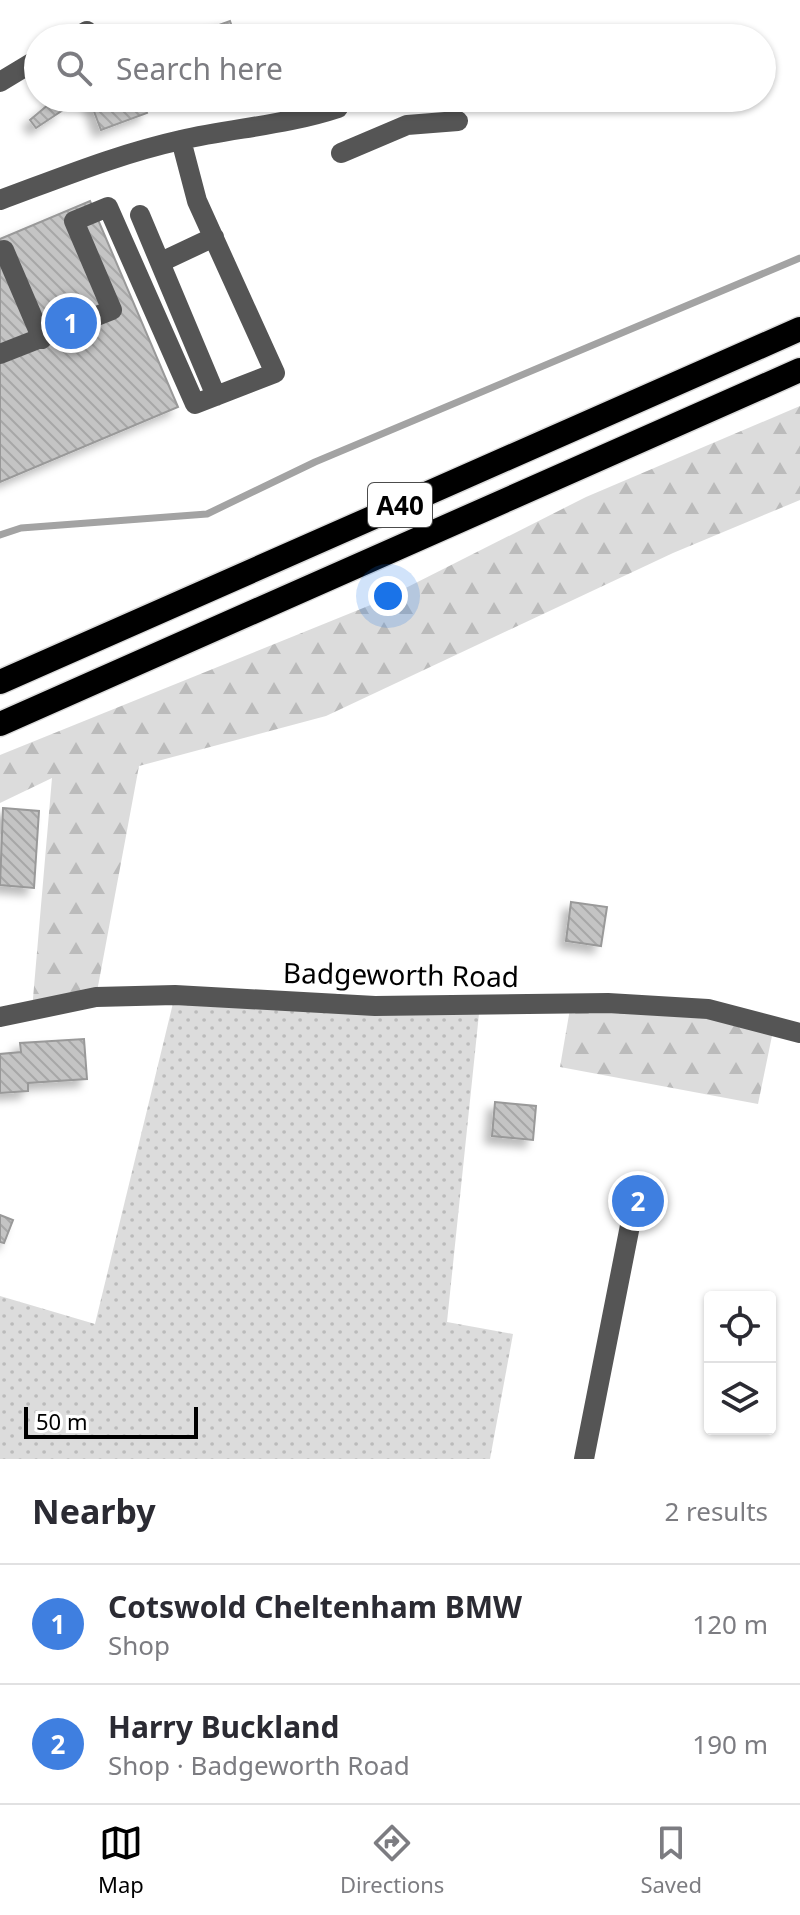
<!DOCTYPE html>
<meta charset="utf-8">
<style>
:root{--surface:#fff;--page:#f2f2f3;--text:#2b2b33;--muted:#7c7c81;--line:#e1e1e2;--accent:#000}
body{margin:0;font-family:"Noto Sans",sans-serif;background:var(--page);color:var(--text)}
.controls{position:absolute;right:24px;bottom:24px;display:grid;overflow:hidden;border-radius:8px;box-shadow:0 2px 6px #0004}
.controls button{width:72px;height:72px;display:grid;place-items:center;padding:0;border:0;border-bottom:2px solid var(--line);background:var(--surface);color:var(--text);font:40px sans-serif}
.scale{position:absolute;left:24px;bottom:20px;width:174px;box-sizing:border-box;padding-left:8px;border:4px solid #000;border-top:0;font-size:22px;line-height:28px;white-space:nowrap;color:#000;-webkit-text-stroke:6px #fff;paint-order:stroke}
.you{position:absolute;left:388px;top:596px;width:28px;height:28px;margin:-20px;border:6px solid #fff;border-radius:50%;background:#1a73e8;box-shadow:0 0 0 12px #1a73e833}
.badge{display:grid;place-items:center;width:52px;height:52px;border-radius:50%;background:var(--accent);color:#fff;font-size:26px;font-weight:700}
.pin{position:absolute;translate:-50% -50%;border:4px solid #fff;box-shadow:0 2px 8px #0006}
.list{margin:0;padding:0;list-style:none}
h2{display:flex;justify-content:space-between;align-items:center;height:104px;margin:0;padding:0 32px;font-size:34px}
h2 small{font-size:26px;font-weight:400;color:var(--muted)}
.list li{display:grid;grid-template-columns:52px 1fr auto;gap:24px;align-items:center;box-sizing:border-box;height:120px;padding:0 32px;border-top:2px solid var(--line)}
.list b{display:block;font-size:30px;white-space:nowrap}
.list p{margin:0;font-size:26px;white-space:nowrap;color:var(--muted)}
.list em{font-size:26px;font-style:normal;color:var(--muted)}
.icon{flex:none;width:44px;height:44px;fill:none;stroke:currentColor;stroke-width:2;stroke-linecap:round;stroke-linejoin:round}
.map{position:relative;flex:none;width:800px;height:1459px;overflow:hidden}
.search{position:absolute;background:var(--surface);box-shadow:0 2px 6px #0004;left:24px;right:24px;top:24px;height:88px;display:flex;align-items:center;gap:20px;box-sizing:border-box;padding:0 28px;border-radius:44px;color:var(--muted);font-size:30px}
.sheet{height:344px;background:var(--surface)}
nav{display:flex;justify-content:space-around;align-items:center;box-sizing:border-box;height:112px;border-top:2px solid var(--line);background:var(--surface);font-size:22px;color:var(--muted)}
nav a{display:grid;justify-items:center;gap:4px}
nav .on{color:var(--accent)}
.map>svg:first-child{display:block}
.grass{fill:url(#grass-dots)}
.forest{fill:url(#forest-firs)}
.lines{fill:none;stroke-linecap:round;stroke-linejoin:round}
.stream{stroke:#a3a3a3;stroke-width:7}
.building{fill:url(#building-back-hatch);stroke:#999;stroke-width:2;filter:url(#shadow)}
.highway-casing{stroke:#dbdbdb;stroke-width:27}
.minor{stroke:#555;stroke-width:20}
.highway{stroke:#000;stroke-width:24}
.labels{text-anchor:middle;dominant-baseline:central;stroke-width:7;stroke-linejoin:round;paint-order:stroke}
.shield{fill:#fff;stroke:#4c4c4c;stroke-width:2}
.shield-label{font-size:26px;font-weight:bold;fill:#000}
.street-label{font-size:28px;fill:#000;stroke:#fff}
</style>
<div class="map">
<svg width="800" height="1459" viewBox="0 0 800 1459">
<defs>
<pattern id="grass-dots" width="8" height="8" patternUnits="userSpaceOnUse" patternTransform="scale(2)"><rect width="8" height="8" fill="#dcdcdc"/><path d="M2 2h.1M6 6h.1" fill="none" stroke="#bbb" stroke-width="1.8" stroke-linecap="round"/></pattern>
<pattern id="forest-firs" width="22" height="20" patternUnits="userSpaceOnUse" patternTransform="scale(2)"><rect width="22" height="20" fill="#dcdcdc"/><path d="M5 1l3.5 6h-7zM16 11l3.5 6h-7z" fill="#bbb"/></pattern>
<pattern id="building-back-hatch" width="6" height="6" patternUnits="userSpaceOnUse" patternTransform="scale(2)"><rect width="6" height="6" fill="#c4c4c4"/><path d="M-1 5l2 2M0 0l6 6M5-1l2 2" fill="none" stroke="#a7a7a7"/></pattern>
<filter id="shadow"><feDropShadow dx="-7" dy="7" stdDeviation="4" flood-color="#0004"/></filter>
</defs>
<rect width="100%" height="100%" fill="#fff"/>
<!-- grass -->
<path class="grass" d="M175,995L480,1004L447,1322L513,1334L490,1459H0V1296L95,1324Z"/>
<!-- forest -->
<path class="forest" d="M800,406V500L673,553L326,716L139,766L96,997L32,1010L52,778L0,803V755L378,602L586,497Z
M571,1003L774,1026L758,1104L560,1067Z"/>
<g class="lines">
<!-- stream -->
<path class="stream" d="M0,535L21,528L207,514L315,462L800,258"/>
</g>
<!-- building -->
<path class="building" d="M230,21L236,38H183Z
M89,98H142L147,113L101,130Z
M55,99L63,110L36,128L30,120Z
M90,201L178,407L0,482V239Z
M3,808L39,811L34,888L0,885Z
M571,902L607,907L601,946L566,941Z
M84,1039L87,1079L28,1083V1091L0,1093V1054L21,1052L20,1043Z
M495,1102L536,1106L533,1140L492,1136Z
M0,1215L13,1220L4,1243L0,1242Z"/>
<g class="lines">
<!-- highway casing -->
<g class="highway-casing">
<path id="highway" d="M0,682L800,329
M0,724L800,370"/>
</g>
<!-- minor -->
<path class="minor" d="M75,38L87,31
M0,82L38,59
M341,153L407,125L458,121
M0,200C60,178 118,154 181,140C233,128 287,125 338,108
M140,215L216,396
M4,250L42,339
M161,262L214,237
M0,354L112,310L74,221L108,207L195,404L275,373L197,201L181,140
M0,1017L96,997L175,995L375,1006L608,1003L708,1009L800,1033
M584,1459L638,1185"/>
<!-- highway -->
<use href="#highway" class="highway"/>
</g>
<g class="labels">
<!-- shield labels -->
<rect class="shield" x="368" y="483" width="64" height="44" rx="6"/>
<g class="shield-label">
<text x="400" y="505">A40</text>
</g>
<!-- street labels -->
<g class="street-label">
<text transform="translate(401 974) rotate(1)">Badgeworth Road</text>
</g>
</g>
</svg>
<div class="controls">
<button><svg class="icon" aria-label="locate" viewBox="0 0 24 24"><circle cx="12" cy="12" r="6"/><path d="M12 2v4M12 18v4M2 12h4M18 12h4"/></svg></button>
<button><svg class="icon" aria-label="layers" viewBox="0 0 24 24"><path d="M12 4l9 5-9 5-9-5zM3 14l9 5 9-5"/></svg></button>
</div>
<div class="scale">50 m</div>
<div class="you"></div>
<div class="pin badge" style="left:71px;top:323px;background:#3f7fe0">1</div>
<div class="pin badge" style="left:638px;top:1201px;background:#3f7fe0">2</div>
<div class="search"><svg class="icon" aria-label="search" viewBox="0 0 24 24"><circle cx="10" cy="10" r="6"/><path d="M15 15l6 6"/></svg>Search here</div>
</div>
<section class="sheet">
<h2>Nearby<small>2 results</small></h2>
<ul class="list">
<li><span class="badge" style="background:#3f7fe0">1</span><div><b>Cotswold Cheltenham BMW</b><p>Shop</p></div><em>120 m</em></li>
<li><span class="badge" style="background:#3f7fe0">2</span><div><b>Harry Buckland</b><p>Shop · Badgeworth Road</p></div><em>190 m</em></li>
</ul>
</section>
<nav>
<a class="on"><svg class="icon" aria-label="map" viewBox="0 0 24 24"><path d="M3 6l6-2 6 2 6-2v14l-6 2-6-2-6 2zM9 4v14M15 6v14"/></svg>Map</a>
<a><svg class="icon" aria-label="directions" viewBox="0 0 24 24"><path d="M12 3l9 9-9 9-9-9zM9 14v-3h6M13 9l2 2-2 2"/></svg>Directions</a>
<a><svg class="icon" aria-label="saved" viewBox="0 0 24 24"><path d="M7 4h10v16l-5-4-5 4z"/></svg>Saved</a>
</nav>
